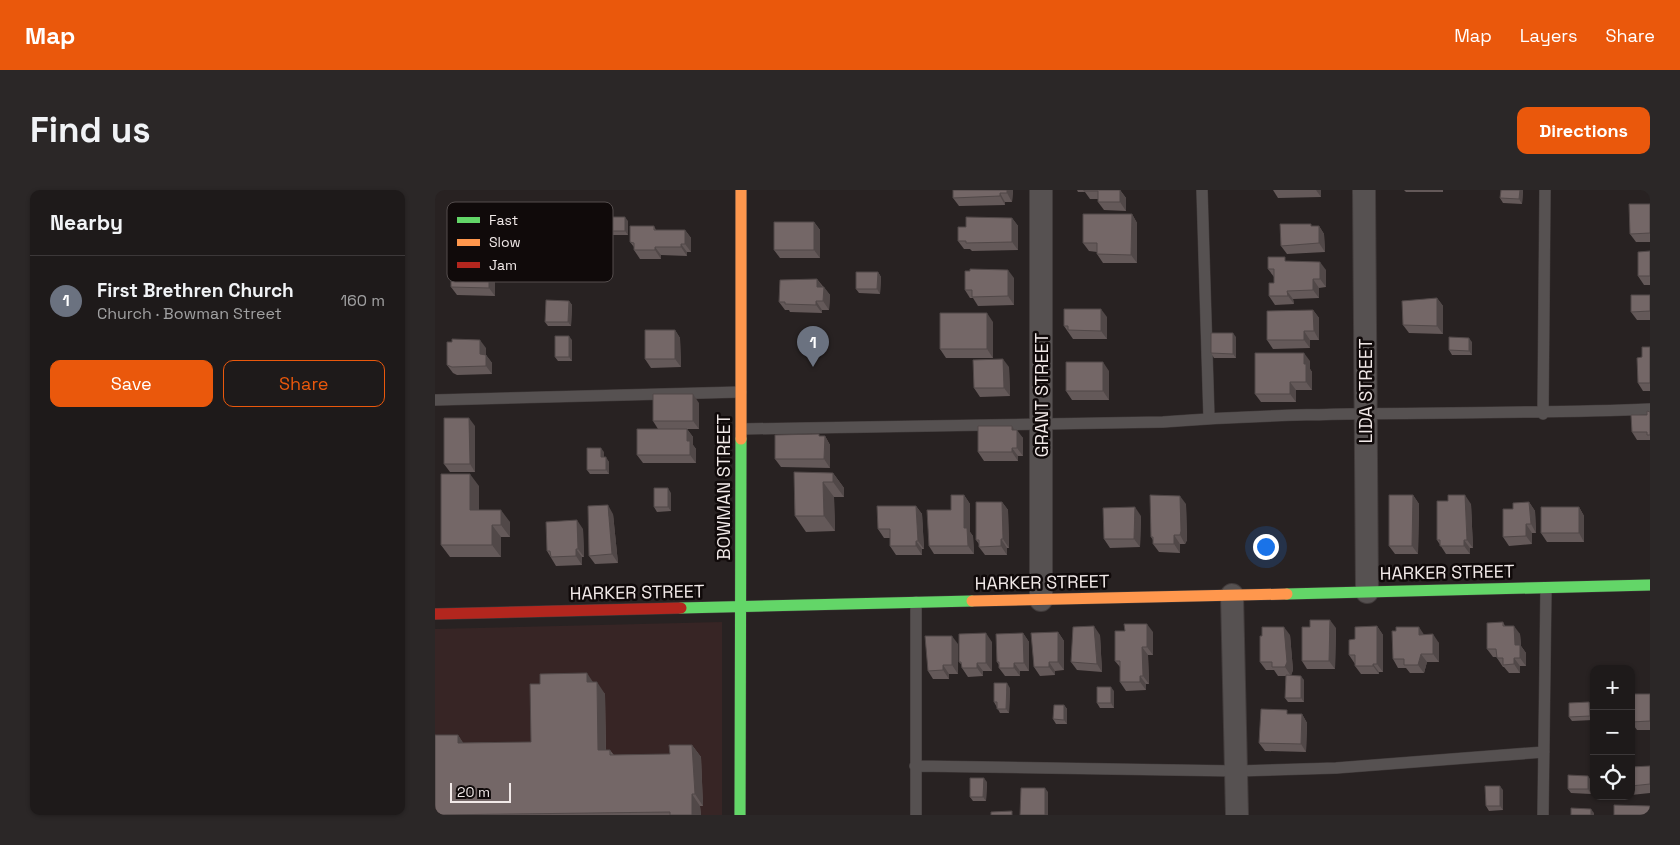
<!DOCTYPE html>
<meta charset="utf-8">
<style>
:root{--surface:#1e1a1a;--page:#2b2727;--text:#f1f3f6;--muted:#a1a1a2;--line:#3c3839;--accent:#ea580c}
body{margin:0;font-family:"Space Grotesk",sans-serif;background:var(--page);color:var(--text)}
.controls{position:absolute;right:15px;bottom:15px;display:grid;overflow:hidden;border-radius:10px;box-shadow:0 1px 4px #0004}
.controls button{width:45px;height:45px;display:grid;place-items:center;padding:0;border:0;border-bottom:1px solid var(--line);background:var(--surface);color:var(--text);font:25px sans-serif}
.scale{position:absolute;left:15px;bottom:12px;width:61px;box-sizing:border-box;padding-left:5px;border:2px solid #f1e9e8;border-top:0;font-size:14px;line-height:18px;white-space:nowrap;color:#f1e9e8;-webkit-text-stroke:4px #100a0a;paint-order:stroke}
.you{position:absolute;left:830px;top:356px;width:18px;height:18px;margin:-12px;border:4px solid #fff;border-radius:50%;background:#1a73e8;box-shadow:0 0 0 8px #1a73e833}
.badge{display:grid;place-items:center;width:32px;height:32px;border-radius:50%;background:var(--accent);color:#fff;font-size:16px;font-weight:700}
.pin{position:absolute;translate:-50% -41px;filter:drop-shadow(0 1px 2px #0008)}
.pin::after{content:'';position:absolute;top:26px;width:18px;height:15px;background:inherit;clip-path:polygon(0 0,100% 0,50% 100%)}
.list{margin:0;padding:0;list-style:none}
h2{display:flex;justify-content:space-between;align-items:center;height:65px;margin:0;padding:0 20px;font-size:21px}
h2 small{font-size:16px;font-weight:400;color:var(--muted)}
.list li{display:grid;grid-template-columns:32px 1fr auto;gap:15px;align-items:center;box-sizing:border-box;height:90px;padding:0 20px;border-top:1px solid var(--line)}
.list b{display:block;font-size:19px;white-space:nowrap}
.list p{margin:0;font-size:16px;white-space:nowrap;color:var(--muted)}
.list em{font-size:16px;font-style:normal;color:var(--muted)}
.actions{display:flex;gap:10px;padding:15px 20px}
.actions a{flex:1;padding:11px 0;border:1px solid var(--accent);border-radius:10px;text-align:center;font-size:18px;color:var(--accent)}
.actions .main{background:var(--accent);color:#fff}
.icon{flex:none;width:28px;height:28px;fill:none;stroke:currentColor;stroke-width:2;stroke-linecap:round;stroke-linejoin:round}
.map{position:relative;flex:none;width:1215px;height:625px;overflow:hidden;border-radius:10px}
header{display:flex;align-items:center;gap:30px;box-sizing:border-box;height:70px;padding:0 25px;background:var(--accent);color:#fff}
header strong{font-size:24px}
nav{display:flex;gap:28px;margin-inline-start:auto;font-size:18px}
.intro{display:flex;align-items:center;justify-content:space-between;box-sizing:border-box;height:120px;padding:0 30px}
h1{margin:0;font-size:35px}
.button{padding:12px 22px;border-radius:10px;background:var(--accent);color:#fff;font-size:18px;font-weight:700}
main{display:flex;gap:30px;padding:0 30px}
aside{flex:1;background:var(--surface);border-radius:10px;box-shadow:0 1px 4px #0004}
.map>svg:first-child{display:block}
.built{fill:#372525}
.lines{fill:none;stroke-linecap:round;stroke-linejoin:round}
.lane-casing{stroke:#423c3c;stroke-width:12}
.street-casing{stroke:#423c3c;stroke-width:24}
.fast-casing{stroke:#423c3c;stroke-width:12}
.slow-casing{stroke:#423c3c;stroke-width:12}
.jam-casing{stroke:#423c3c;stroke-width:12}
.lane{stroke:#565151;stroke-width:11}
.street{stroke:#565151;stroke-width:22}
.fast{stroke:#63d668;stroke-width:11}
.slow{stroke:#ff974d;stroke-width:11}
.jam{stroke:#b3261e;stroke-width:11}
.wall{fill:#645959}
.shaded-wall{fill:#514848}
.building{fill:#746767;stroke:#514848}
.labels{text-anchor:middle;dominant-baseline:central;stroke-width:5;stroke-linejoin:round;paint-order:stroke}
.street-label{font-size:18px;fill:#f1e9e8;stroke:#100a0a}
.key{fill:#100a0a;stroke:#544d4d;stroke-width:1}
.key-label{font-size:14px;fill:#f1e9e8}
</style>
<header>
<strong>Map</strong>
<nav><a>Map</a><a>Layers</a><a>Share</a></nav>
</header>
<div class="intro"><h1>Find us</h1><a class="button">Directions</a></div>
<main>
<aside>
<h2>Nearby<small></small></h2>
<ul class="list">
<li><span class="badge" style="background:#6b7280">1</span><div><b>First Brethren Church</b><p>Church · Bowman Street</p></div><em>160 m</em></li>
</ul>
<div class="actions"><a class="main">Save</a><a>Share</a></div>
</aside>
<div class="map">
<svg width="1215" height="625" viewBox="0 0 1215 625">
<rect width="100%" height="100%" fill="#282222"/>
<!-- built -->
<path class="built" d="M287,432V625H0V439Z"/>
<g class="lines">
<!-- lane casing -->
<g class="lane-casing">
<path id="lane" d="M767,0L774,228
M0,210L306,202
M1108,224L1110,0
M306,239L728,232C890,219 1053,226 1215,219
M481,412V625
M480,576L802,581L901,578L1109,562
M1108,625L1111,398"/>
</g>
<!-- street casing -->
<g class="street-casing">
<path id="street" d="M606,0V410
M929,0L932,402
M797,405L802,625"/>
</g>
<!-- fast casing -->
<g class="fast-casing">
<path id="fast" d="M852,404L1215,395
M246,418L537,411
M305,625L306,249"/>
</g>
<!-- slow casing -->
<g class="slow-casing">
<path id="slow" d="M306,249V0
M537,411L852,404"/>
</g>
<!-- jam casing -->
<g class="jam-casing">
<path id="jam" d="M0,424L246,418"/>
</g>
<!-- lane -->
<use href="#lane" class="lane"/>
<!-- street -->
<use href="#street" class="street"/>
<!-- fast -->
<use href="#fast" class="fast"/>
<!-- slow -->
<use href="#slow" class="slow"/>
<!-- jam -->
<use href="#jam" class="jam"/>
</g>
<!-- wall -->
<path class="wall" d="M518,0H578L577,12H570V15L524,16L518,8Z
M642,0H685L691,8V21L669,20L663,12V9H655L650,2H643Z
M838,0H886V7L843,8Z
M969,0H1008V2H971Z
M1088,0L1087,14L1068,13L1065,8Z
M1215,14V52H1201L1195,44Z
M697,24L702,33V73H668L662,64V62L654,61L648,53Z
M577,28L583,36V60L537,61L535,59H529L523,51L531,37Z
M193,31V45H172L169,41Z
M379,32L385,40V68H345L339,60Z
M219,36L221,40H250L256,48V62H252V66L226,65V69H205L199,60V57L195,52Z
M878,36H884L889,44L890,62L852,64L846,56Z
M1215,61V95H1209L1203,86Z
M853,71L891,80V97L884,98V108L858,109L859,114L840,115L834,106L839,93V87L833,79Z
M54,72L60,81V106L22,105L16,97L26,82Z
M443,82L446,87L445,104L424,103L421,99Z
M579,88V115L543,116L538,108H535L530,100Z
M382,89L395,105L394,120H387V123L355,122L354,120H350L344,112Z
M1215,105V130H1202L1196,122Z
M1002,108L1008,116V144L974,143L968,135Z
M134,111L137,115L136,136H113L110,132Z
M878,120L884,128V150H875V158L838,159L832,150Z
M672,127V149H638L629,136Z
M558,132V168H511L505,159Z
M240,140L245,148L246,177L216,178L210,169Z
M801,147V168H779L776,163Z
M137,150V171H123L120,167Z
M1037,152V165H1017L1014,160Z
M1215,157V201H1208L1203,193L1207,167Z
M51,158V165L57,173V184L22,185L18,183L12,175Z
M875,171V179L877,182V200H861V212H826L820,204Z
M574,177L575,206L545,207L539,198Z
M674,181V210H637L631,201Z
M264,213V239H252L258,247V255L261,259V273H208L202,265L223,239L218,231Z
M1215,222V250H1202L1197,242Z
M40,236V282H15L9,274Z
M577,236L579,240L588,248V266H583V271H549L543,262Z
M390,246L395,255V278L346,277L340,269Z
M169,262V267L174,272V284H155L152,280Z
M359,282L398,283L409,298V307H399L400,341L371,342L360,326Z
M44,296V320L75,332V347H66V367H15L6,355Z
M236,303V321L222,322L219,317Z
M529,305L535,314V342L538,346L539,364H499L494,356L516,320Z
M978,305L984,314L983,364H960L954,356Z
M567,312L573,320L574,358H572V365H550L544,357V354L541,350Z
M1094,312L1100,321L1101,343H1097V354L1074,356L1068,347L1078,319Z
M751,314L752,350L750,354H745V363L724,362L718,354V350L716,347Z
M1036,314L1038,358H1035V364H1011L1002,350Z
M481,316L487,324L489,359H487V365H461L455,356V348H449L443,339Z
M1144,317L1149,326V352H1112L1106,343Z
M178,324L183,373L160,374L154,366Z
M706,326L705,357L675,358L669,349Z
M148,339L149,367H147V375L121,376L112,361Z
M1068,432L1070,436L1085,444L1086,456L1091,463V476H1085V483H1074L1069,477H1068L1062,468V467H1058L1052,459Z
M942,436L948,445V482H944V484H926L920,476V474L914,465L920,449Z
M901,438L900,479H872L867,471Z
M623,442L629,451V480L620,481V485L605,486L599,477Z
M718,442V465H713L714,494H711V500L691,501L685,492V477L680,471Z
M588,443L594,452V481H585V486H570L564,478V475L562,472Z
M665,445L667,482L642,480L636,472Z
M855,445L858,480L856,485L869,490V512H853L850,508L851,486H843L839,480H831L825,472Z
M989,445L1004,453V472H992L989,483H975L971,478H963L958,469Z
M557,452V481H548V486L533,487L527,478V475L524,472Z
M523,454V484H514V489H498L493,481Z
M158,492L170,504L171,560H175L179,565L235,564L257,555L266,567L268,616H265L266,625H0L23,545L28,553L96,552Z
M575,498L574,523H565L559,512Z
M679,501V518H665L662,513Z
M1196,504H1215V540H1202L1196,532Z
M629,515L632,519V534H621L618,529Z
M1157,517L1158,530L1137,531L1134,527Z
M855,524H867L872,533L871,562L830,561L824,553Z
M1215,576V603L1196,605V577Z
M1156,590V604L1136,603L1133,599Z
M552,592L551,611H538L535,607Z
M1068,600V620L1054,621L1051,616Z"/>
<!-- shaded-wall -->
<path class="shaded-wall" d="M572,0H578L577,12L572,3Z
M685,0L691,8V21L685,12Z
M881,0H886V7Z
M1085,0H1088L1087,14L1084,9Z
M565,3L570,12V15L565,6Z
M697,24L702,33V73L696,65Z
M190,27L193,31V45L190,41Z
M577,28L583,36V60L577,52Z
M379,32L385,40V68L379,60Z
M884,36L889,44L890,62L884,53Z
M250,40L256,48V62L250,54Z
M246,54L252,62V66L246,57Z
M220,57L226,65V69L220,60Z
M54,72L60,81V106L54,98Z
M885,72L891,80V97L885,89Z
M573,80L579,88V115L573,106Z
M443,82L446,87L445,104L442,99Z
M382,89L388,98L382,97Z
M878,89L884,98V108L878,100Z
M389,97L395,105L394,120L388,111Z
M852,101L858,109L859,114L853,106Z
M1002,108L1008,116V144L1002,136Z
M134,111L137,115L136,136L133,132Z
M381,111L387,120V123L381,115Z
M666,119L672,127V149L666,141Z
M878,120L884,128V150L879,141Z
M552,123L558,132V168L552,159Z
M240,140L245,148L246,177L240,169Z
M869,141L875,150V158L869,150Z
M798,143L801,147V168L798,164Z
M134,146L137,150V171L134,167Z
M1034,148L1037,152V165L1034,161Z
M45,150L51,158V173L45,164Z
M869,163L875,171V179L877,182V200L871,192L869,174Z
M51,165L57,173V184L51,176Z
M568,169L574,177L575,206L569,198Z
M668,172L674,181V210L668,201Z
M855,192L861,200V212L855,204Z
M258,204L264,213V239L258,231Z
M34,228L40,236V282L35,274Z
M577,236L582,244V240L588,248V266L582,258L577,240Z
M252,239L258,247V255L261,259V273L255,265L252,251Z
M390,246L395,255V278L389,269Z
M166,258L169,262V272L166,267Z
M577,258L583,266V271L577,262Z
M171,267L174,272V284L171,280Z
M398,283L409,298V307L398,292Z
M35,284L44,296V332L35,320Z
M388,292L399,307L400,341L389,326Z
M233,298L236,303V321L233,317Z
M529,305L535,314V342L538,346L539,364L533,356L529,338Z
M978,305L984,314L983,364L977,356Z
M1030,305L1036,314L1038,358L1032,350Z
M745,306L751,314L752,350L750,354L745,345Z
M567,312L573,320L574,358L568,349Z
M1094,312L1100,321L1101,343L1096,334Z
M173,315L178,324L183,373L177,364Z
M481,316L487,324L489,359L483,351Z
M700,317L706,326L705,357L699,349Z
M1144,317L1149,326V352L1144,343Z
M66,320L75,332V347L66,335Z
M142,330L148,339L149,367L143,359Z
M1091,334L1097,343V354L1091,346Z
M57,335L66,347V367L57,355Z
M739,345L745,354V363L739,354Z
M566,349L572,358V365L566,356Z
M1029,350L1035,358V364L1029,356Z
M481,351L487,359V365L481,356Z
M141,359L147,367V375L141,366Z
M895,430L901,438L900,479L894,471Z
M712,434L718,442V465L712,457Z
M659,436L665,445L667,482L662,474Z
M942,436L948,445V482L942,474Z
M1079,436L1085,444L1086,456L1091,463V476L1085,468L1080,455Z
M849,437L855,445L858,480L856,486L850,477Z
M984,437L990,446L984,445Z
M623,442L629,451V480L623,472Z
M551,443L557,452V481L551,473Z
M588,443L594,452V481L589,473Z
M998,444L1004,453V472L998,464Z
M517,446L523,454V484L517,475Z
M707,457L713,465L714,494L708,486Z
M986,464L992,472L989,483L983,475Z
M1079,468L1085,476V483L1079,474Z
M614,472L620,481V485L614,477Z
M542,473L548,481V486L542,478Z
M579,473L585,481V486L579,478Z
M938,474L944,482V484L938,476Z
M508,475L514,484V489L508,480Z
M152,483L160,495L152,492Z
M705,486L711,494V500L705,492Z
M866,486L869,490V512L866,508Z
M162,492L170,504L171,573L163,560Z
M572,493L575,498L574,523L571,519Z
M676,497L679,501V518L676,513Z
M1154,512L1157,517L1158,530L1155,526Z
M629,515L632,519V534L629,530Z
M867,524L872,533L871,562L866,554Z
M23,545L31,557L23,553Z
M257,555L266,567L268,616L260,604Z
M1153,586L1156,590V604L1153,599Z
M549,588L552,592L551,611L548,607Z
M1065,596L1068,600V620L1065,616Z
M610,598L613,602V625H610Z
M257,604L265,616L266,625H257Z
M1156,619L1159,623V625H1156Z"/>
<!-- building -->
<path class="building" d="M518,0H572V3H565V6L518,8Z
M649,0H685V12H663V1H649Z
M1066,0H1085L1084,9L1065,8Z
M1194,14H1215V43L1195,44Z
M648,24H697L696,65L662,64V53H648Z
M169,27H190V41H169Z
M531,27L577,28V52L531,53V51H523V37H531Z
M339,32H379V60H339Z
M845,34H876V36H884V53L846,56Z
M195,36H219V40H250V54H246V57H220V60H199V53L195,52Z
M1215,61V86H1203V62Z
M833,67H850V71L885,72V89H878V100L852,101L853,106H834V93H839V79H833Z
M26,72H54V98L16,97V82H26Z
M535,79L573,80V106L537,107V100H530V81H535Z
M421,82H443L442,99H421Z
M382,89V97H389L388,111H381V115L350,114V112H344L345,90Z
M1196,105H1215V121L1196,122Z
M1002,108V136L968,135L967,111Z
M111,110L134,111L133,132H110Z
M629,119H666V141L633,140V136H629Z
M878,120L879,141H869V150H832V121Z
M505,123H552V159H505Z
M210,140H240V169H210Z
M776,143H798V164L776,163Z
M120,146H134V167H120Z
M1014,147L1034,148V161L1014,160Z
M17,149L45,150V164L51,165V176L17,177L12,175V152H17Z
M1207,157H1215V193H1203L1202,168L1207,167Z
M820,163H869V174H871V192H855V204H820Z
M568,169L569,198H539L538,170Z
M631,172H668V201H631Z
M218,204H258V231H218Z
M1212,221L1215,222V245H1212V242H1197L1196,225H1212Z
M9,228H34L35,274H9Z
M543,236H577V240H582V258H577V262H543Z
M202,239H252V251H255V265H202Z
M384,244V246H390L389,269H340V245Z
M152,258H166V267H171V280H152Z
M359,282L398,283V292H388L389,326H360Z
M6,284H35V320H66V335H57V355H6Z
M219,298H233V317H219Z
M516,305H529V338H532L533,356H494L492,320H516Z
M715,305L745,306L746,341L745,345H739V354H718V347H716Z
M954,305H978L977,356H954Z
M1013,305H1030L1032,350H1029V356H1005V350H1002V311H1013Z
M541,312H567L568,349H566V356L544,357V350H541Z
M1094,312L1096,334H1091V346L1068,347V319H1078V313Z
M173,315L177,364L154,366L153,316Z
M442,316H481L483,351H481V356H455V339H443Z
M700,317L699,349H669L668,318Z
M1106,317H1144V343H1106Z
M142,330L143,359H141V366L116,367L115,361H112L111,332Z
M875,430H895L894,471H867V437H875Z
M1068,432V436H1079L1080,455H1085V468H1079V474L1068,475V468H1062L1061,459H1052V433Z
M689,434H712V457H707L708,486H705V492H685V471H680V441H690Z
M659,436L662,474L636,472L638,437Z
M942,436V474H938V476H920V465H914V450L920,449V437Z
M827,437H849L852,472L850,477H837V472H825V446H827Z
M961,437H984V445L998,444V464H986L983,475H969V469H958L957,441H961Z
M623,442V472H614V477H599L596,443Z
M551,443V473H542V478H527L526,472H524V444Z
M588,443L589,473H579V478H564V472H562L561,444Z
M490,446H517V475H508V480L493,481Z
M152,483V492H162L163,560H175V565L235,564L234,555H257L260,604H257V625H235V622L0,625V545H23V553L96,552L95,494H105V484Z
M851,485L866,486V508H850Z
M559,493H572L571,519H562V512H559Z
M662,497H676V513H662Z
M1196,504H1215V531L1196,532Z
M1154,512L1155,526L1134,527V513Z
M619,515H629V530L618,529Z
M826,519L852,520V524H867L866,554L824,553Z
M1215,576V594L1196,596V577Z
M1133,585L1153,586V599H1133Z
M535,588H549L548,607H535Z
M1050,596H1065V616H1051Z
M586,598H610V625H585Z
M1179,615L1215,616V625H1179Z
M1136,618L1156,619V625H1136Z
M577,621V625H556V622Z"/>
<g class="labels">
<!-- street labels -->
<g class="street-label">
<text transform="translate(930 201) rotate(-90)">LIDA STREET</text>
<text transform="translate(606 205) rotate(-90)">GRANT STREET</text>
<text transform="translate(288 297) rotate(-90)">BOWMAN STREET</text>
<text transform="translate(1012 382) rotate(-1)">HARKER STREET</text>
<text transform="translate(607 392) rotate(-1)">HARKER STREET</text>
<text transform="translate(202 402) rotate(-1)">HARKER STREET</text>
</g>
</g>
<!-- legend -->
<rect x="12" y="12" width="166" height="80" rx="8" class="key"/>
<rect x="22" y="27" width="23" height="6" fill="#63d668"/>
<rect x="22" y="49" width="23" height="7" fill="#ff974d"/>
<rect x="22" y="72" width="23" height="6" fill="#b3261e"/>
<g class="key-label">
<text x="54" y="35">Fast</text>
<text x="54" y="57">Slow</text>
<text x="54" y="80">Jam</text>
</g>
</svg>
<div class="controls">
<button>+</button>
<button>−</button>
<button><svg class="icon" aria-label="locate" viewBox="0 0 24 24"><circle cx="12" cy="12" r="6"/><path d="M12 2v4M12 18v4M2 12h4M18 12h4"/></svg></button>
</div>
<div class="scale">20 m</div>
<div class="you"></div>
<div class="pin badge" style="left:378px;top:177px;background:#6b7280">1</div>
</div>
</main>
